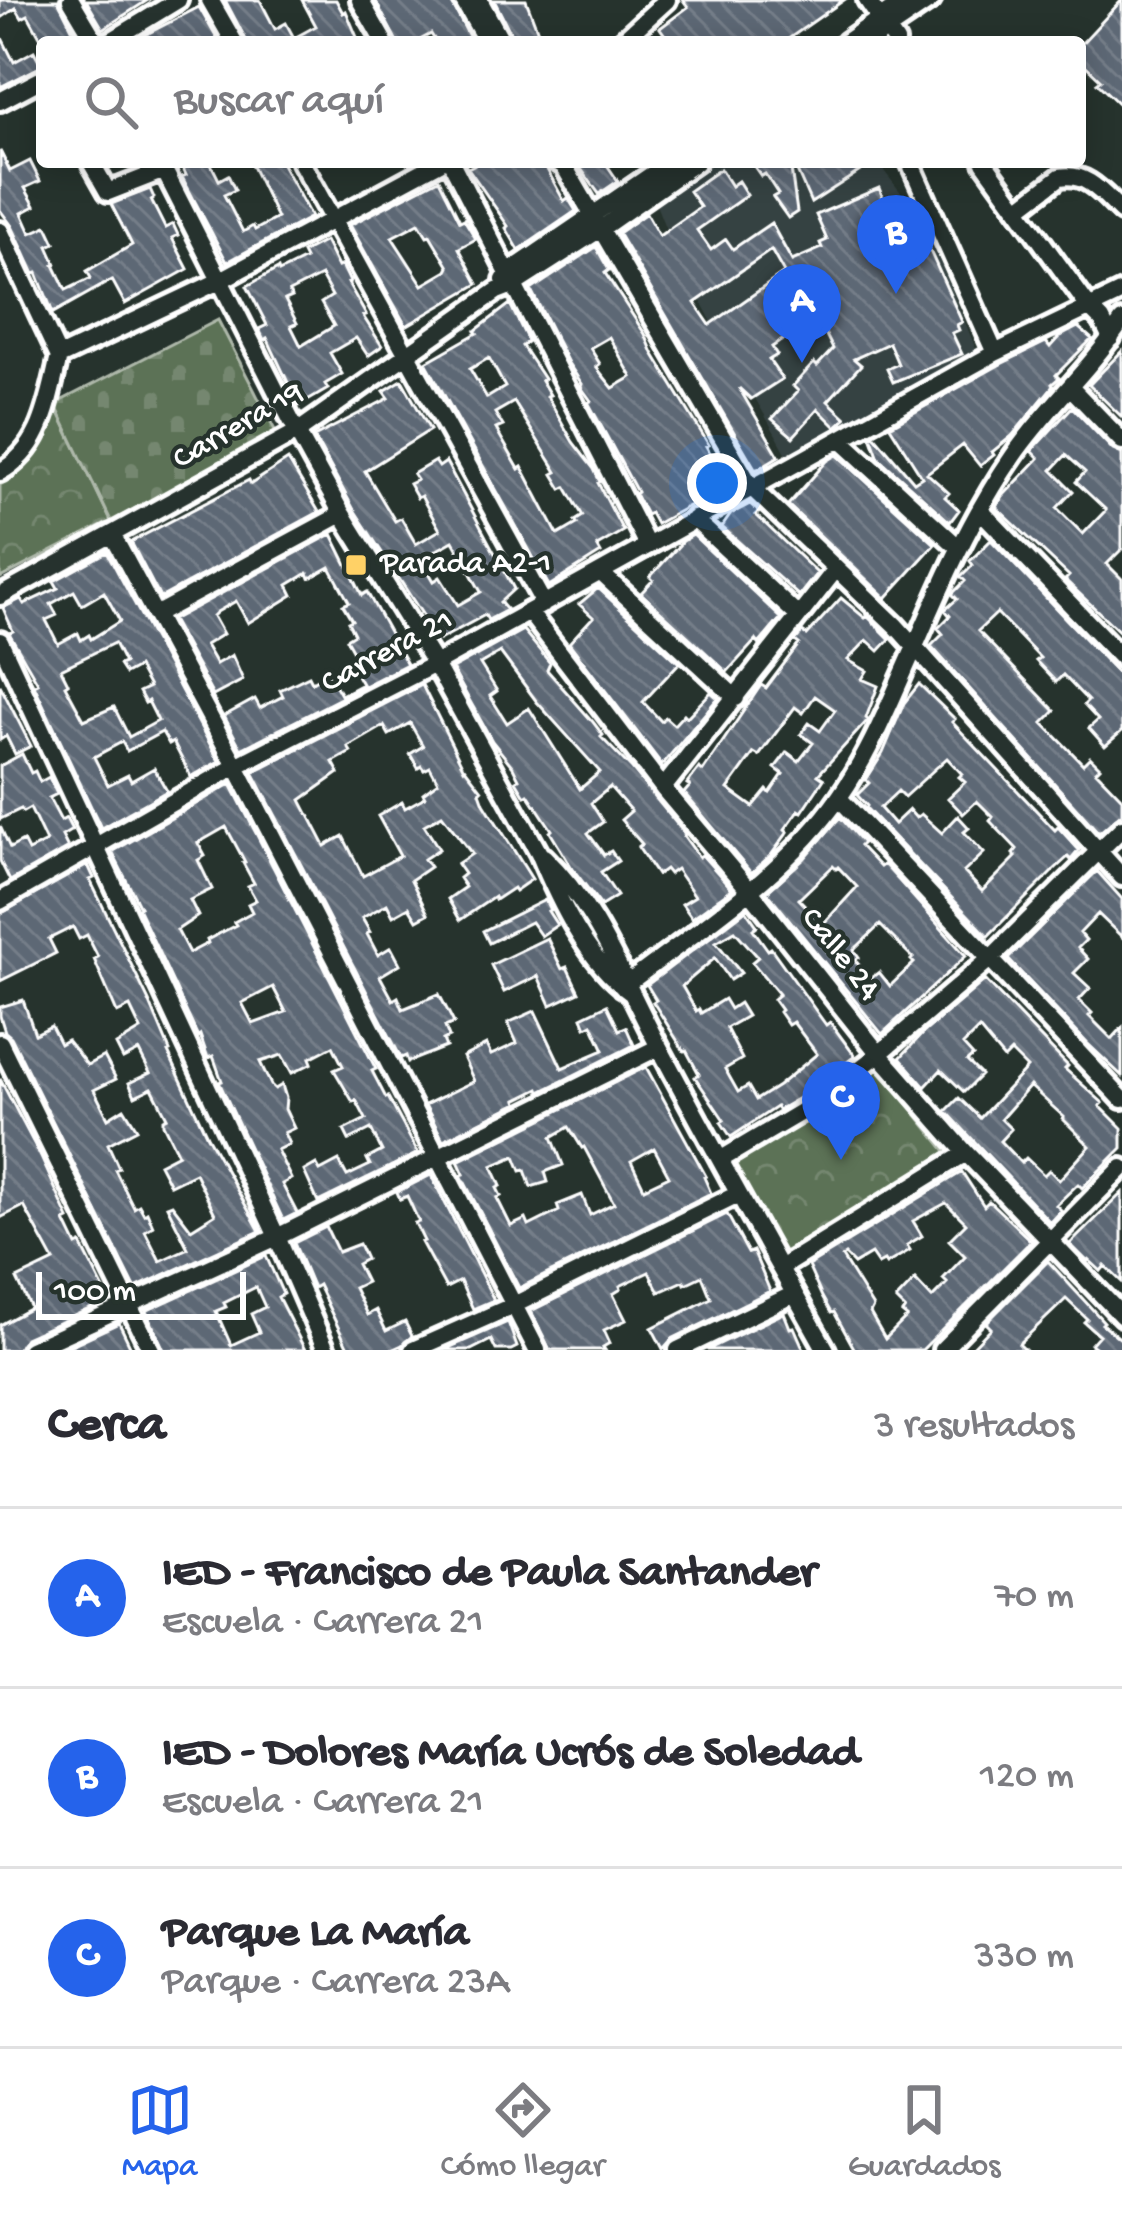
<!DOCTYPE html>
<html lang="es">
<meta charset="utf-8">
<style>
:root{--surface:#fff;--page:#f7f7f7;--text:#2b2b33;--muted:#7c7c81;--line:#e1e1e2;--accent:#2563eb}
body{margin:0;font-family:"Gochi Hand",sans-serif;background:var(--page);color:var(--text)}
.scale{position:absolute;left:36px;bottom:30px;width:210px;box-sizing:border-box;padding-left:12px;border:6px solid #fff;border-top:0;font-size:33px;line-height:42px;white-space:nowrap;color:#fff;-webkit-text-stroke:9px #26332d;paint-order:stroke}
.you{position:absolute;left:717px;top:483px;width:42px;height:42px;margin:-30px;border:9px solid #fff;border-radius:50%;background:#1a73e8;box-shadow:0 0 0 18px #1a73e833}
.badge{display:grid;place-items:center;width:78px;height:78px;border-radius:50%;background:var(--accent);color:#fff;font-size:39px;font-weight:700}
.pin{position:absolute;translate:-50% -99px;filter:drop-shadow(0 3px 6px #0008)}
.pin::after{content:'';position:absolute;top:63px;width:42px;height:36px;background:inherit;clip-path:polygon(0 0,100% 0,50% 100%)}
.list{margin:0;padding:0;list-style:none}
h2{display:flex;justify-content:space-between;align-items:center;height:156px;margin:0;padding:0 48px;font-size:51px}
h2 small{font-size:39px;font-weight:400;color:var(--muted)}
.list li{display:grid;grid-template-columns:78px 1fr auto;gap:36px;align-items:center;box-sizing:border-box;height:180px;padding:0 48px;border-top:3px solid var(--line)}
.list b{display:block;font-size:45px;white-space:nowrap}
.list p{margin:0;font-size:39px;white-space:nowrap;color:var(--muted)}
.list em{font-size:39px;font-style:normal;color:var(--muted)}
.icon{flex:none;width:66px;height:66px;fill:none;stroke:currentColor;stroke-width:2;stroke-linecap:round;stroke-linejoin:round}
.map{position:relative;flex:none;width:1122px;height:1350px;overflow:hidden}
.search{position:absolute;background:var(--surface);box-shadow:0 6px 30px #0003;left:36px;right:36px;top:36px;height:132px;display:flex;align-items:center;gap:30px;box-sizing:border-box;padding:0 42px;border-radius:12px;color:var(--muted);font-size:45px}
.sheet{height:696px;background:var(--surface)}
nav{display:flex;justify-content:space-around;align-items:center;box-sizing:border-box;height:168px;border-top:3px solid var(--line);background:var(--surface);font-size:33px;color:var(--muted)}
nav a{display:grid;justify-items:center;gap:6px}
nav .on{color:var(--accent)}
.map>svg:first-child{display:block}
.built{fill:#364342}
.forest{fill:url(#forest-crowns);stroke:#aeb8aa;stroke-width:3}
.cemetery{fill:url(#cemetery-stones);stroke:#aeb8aa;stroke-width:3}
.building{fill:url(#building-back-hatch);stroke:#fff;stroke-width:3;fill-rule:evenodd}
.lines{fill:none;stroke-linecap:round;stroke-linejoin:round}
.minor-casing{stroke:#fff;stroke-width:26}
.minor{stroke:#26332d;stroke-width:16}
.poi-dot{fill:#ffd166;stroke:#26332d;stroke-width:4.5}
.labels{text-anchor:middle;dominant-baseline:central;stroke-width:9;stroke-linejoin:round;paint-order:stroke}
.street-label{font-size:33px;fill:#fff;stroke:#26332d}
.poi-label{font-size:33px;fill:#fff;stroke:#26332d;text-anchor:start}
</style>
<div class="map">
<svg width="1122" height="1350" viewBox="0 0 1122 1350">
<defs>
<pattern id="forest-crowns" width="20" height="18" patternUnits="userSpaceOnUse" patternTransform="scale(3)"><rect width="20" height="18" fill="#5c7256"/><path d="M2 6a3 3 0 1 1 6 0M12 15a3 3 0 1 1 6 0" fill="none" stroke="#74876f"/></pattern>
<pattern id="cemetery-stones" width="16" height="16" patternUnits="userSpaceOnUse" patternTransform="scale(3)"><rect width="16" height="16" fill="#5c7256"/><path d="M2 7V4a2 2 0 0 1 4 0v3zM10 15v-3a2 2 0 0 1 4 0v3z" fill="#74876f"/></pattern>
<pattern id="building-back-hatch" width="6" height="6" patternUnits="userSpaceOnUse" patternTransform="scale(3)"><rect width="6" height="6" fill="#5d6774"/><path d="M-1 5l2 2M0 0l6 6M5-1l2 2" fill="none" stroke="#757e89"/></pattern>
</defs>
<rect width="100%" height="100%" fill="#26332d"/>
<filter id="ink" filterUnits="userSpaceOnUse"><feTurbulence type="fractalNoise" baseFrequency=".00833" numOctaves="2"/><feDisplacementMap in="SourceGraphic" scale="24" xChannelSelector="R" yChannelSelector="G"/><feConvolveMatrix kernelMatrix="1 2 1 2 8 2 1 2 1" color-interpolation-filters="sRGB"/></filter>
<g filter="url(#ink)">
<!-- built -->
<path class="built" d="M712,162H877L924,222L978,354L788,456L713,324L675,252L655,202Z"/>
<!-- forest -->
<path class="forest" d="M55,404L111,521L0,578V485C34,461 44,444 55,404Z
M878,1067L950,1156L784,1258L733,1164Z"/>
<!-- cemetery -->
<path class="cemetery" d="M218,320L277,434L111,521L55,404Z"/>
<!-- building -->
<path class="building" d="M0,0H58L79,42H43L28,15L22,18L16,8L0,19Z
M86,0H148L103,29Z
M225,0H260L275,29L286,23L294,38L316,26L302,0H336L343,13L346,11L359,42H247Z
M375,0H450L472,42H436L431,34L416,42H397Z
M494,0H526L542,42H515Z
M683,0H844L784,42H670L660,28L688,7Z
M1122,0V107L1097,83L1101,80L1080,60V45Z
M199,7L219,42H149L145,35Z
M0,34L14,62L34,51L42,66L0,87Z
M0,151L10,171L30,161L40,181L25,188L35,206L22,213L31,233L47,226L55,243L48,246L56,264L54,265L66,290L91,278L87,271L132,245L111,204L150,189L154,198L151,200L165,228L173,224L178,235L172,238L188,269L125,304L112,280L53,313L37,273L34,274L12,226L0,210Z
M180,162H210L219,180L228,175L235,190L224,195L243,232L253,226L255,230L277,218L250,162H281L311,217L227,262L182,177L186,175Z
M479,162H543L564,201L568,198L576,211L519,250L506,228L508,226L468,168Z
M576,162H605L618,181L599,194Z
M751,162H790L797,212L788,218L773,197L778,194L765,174L761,176Z
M793,162H821L827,170L838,162H874L811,203Z
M720,169L731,186L738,181L747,195L697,230L711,250L726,239L733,249L771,223L792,261L822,248L820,243L827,240L816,215L879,188L889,213L900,209L911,236L921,231L962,322L957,325L959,330L952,333L962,354L893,382L887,369L898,364L889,343L854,359L861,365L828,401L846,418L836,427L818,409L793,437L772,419L798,391L793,386L814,363L817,366L833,349L817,317L772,347L777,355L769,360L782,379L751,399L739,388L779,456L756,470L618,233L646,213L659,236L700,207L689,191ZM771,250L784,273L710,325L695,303Z
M439,179L460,221L464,219L476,239L459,248L478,284L406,326L350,225ZM419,223L427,236L430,235L449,267L447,271L423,285L392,237Z
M325,241L338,267L342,265L350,282L348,283L366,315L363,316L382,346L368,356L356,338L330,353L342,374L325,384L328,389L299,406L267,338L264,340L259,329L267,325L247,286L278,269L279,272L305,259L302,253ZM321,276L332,296L321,303L334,326L301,346L291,326L297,323L285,300L292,297L289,292Z
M596,247L609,270L605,273L645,334L653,353L709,445L706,446L728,484L656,524L650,513L646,515L635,494L637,492L588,402L591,401L581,387L582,384L568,363L531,290ZM609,337L632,377L613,388L596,367L600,364L590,348Z
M510,304L528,341L522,346L544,379L541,380L550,395L547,396L573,442L594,469L600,482L598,483L623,531L597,546L601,553L549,586L426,362L477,333L475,331ZM489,358L505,387L487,398L470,369ZM514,402L557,472L553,474L562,489L566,487L583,516L575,521L577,524L558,535L522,467L519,469L496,429L503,426L495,413Z
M1078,327L1092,339L1056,375L1059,378L1052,384L1053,386L1012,436L992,452L994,455L980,466L963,445L927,473L949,493L945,497L959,510L950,522L879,458L871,436L874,435L914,482L922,477L890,426L1001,364L1046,342L1050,347L1059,337Z
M1122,351V417L1089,385Z
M402,380L430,430L365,471L395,521L401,518L416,544L440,530L421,496L417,498L409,484L417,480L413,474L435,461L439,467L446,462L514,589L500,602L507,610L488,620L485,615L439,640L353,508L314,437L389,398L384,391ZM453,541L481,592L458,605L440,577L434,581L421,559Z
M1072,407L1113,450L1122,454V549L1107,564L1122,579V634L1065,580L1069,576L996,507L1003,496L1039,458L1032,451L1036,446ZM1066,455L1085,472L1076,482L1106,510L1083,534L1057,508L1073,491L1052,470Z
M837,455L935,544L886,598L788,505L827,461Z
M288,460L319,512L160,598L131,542L249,480L251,484Z
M750,504L759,512L756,515L817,573L799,596L722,527L731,514Z
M332,534L362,595L367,592L407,664L241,749L224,716L255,699L260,708L283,696L280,690L309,676L312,682L328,672L341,695L362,684L348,659L355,655L346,639L354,634L348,622L352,620L343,605L349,602L330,567L310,578L308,573L288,585L293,595L248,623L236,601L217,612L213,616L223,634L205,645L216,664L232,655L243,680L213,696L172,620Z
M693,535L781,618L759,644L756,640L727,672L641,593L653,580L650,577L683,541Z
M991,540L1122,678V731L1105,746L1089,728L1098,720L1084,705L1088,701L1063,675L1056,682L1036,661L1040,658L997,613L978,631L1055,711L1043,723L1083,764L1090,757L1100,767L1096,771L1122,798V813L1099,833L931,646L943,634L938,628L950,616L945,610L957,599L952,594L965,581L961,577L973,565L970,561Z
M107,552L219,761L191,777L173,742L169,744L162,732L127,751L122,742L94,757L108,785L128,775L131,781L154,768L167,791L101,828L34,685L38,683L9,633L13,631L3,608L21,599L24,604L58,588L54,581ZM74,591L82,605L104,592L120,621L91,639L89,635L81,640L78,633L58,644L46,620L57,615L51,604ZM114,643L124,663L119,665L125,674L138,667L149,687L139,692L145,703L148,701L158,721L129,737L114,707L84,720L65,685L68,683L61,669Z
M598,588L679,663L643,702L661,721L665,717L674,725L684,714L687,717L711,692L718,698L662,765L569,643L593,617L579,604Z
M841,598L865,618L867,616L890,639L879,651L867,640L848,660L867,671L862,679L878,686L866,718L868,720L818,775L824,779L802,812L799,810L785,829L788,832L772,854L751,873L684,793L690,786L687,784L699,768L703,771L761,685L766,688L799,644L795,641L802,632L807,635ZM815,696L835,710L820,731L809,723L801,734L813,743L799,761L787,752L775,768L783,774L770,793L767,790L753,807L728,789L754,753L759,756L795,707L803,713Z
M523,630L550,663L547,670L593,722L603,735L601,737L632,769L685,834L684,836L699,857L702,855L732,889L692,918L682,904L695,896L676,869L669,874L665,869L657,875L638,847L642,844L621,820L631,811L610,787L591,803L603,822L588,833L604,855L611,851L618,861L601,872L617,896L601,906L572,868L550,832L552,830L528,794L525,796L516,781L519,779L513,767L492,741L452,669ZM500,652L537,702L600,772L580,789L529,708L507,723L490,696L497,691L480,664Z
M919,684L955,719L952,722L1055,830L1058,827L1079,850L1071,860L1068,857L1056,868L988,936L866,808L867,806L857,795L869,783L866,780L883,753L904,703ZM947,758L962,774L959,777L965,782L948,798L963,814L977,801L993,817L990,821L1017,849L1013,854L1016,857L982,891L964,872L984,853L964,832L969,828L958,816L942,833L921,814L916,818L909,810L894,824L880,808L898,791L904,797Z
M0,685L31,746L15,754L6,736L0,740Z
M422,685L464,769L465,768L482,790L480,792L484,803L532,879L515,891L513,888L495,900L494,897L460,920L448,899L465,887L459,878L464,874L457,864L472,854L442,815L424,825L439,849L424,859L430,867L411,880L428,914L417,920L409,907L393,916L387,904L362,918L370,932L367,934L378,955L391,947L400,964L380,976L393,1000L398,997L403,1009L439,994L454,1023L445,1027L449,1037L443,1040L446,1047L408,1062L406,1056L401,1058L253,772ZM410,723L423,746L410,754L418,768L421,766L424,770L430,767L438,782L423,793L425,797L405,808L402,802L378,816L400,856L363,876L343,836L325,846L301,800L339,773L333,762L351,752L348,747L384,726L389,735Z
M22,754L31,773L35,771L40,782L49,777L57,794L49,798L61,821L66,818L72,830L62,836L68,848L10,881L0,861V826L10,848L23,841L28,851L46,842L30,808L23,812L21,809L0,819V766Z
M231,784L376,1069L372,1071L386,1098L388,1097L418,1153L318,1202L304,1171L316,1164L320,1171L339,1161L347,1176L370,1165L367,1159L382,1151L371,1129L349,1140L344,1130L366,1119L356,1100L353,1102L334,1070L343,1066L333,1046L310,1058L312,1063L292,1073L282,1055L260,1062L271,1085L275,1089L282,1085L286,1098L285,1109L294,1128L284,1133L289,1144L277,1150L291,1179L282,1184L297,1213L283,1220L219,1082L222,1081L213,1056L208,1058L200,1035L198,1037L138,908L140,907L112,852ZM226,827L245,862L243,863L254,883L248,886L256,900L248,904L252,912L234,922L236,925L207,940L208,943L189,953L177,930L198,916L190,900L212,889L198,860L205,856L198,843ZM273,987L286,1012L253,1024L242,1003Z
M840,817L863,843L860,846L880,867L884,864L966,956L882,1034L767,892L804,859ZM833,866L836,869L838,867L857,887L823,924L799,899ZM880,925L913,958L911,960L914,963L890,986L879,972L870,979L855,960L859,957L854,950Z
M88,865L94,878L90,880L149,1001L170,1051L168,1052L207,1136L260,1231L135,1288L11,1037L5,1032L0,1016V1007L23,1000L35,1034L51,1026L60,1044L67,1040L87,1065L104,1056L116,1079L94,1090L108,1118L124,1108L137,1129L108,1144L119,1168L115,1170L134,1208L139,1205L144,1214L147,1212L153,1226L145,1231L160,1261L188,1248L167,1206L172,1204L191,1229L215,1214L195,1173L170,1185L159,1164L178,1154L163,1124V1119L167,1117L152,1088L135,1096L129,1083L150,1073L139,1051L123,1059L116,1045L141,1030L130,1007L117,1013L94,959L98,957L87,935L79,939L73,927L49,939L56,953L0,981V914Z
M1097,871L1122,899V937L1098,914L1080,933L1086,940L1078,948L1088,959L1074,973L1090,988L1079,1000L1092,1013L1089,1016L1112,1039L1122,1028V1076L1087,1043L1008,959Z
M545,900L550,910L548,911L557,925L541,936L531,922L489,943L483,931Z
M746,910L757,926L753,929L768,950L771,948L826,1025L830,1022L855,1056L804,1095L778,1110L776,1107L731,1137L721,1122L724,1120L695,1077L699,1074L686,1050L684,1051L653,1002L656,1000L647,985ZM735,931L758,957L752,962L779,994L773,999L781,1010L779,1012L788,1025L793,1022L817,1054L778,1086L756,1100L748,1086L738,1092L725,1069L742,1059L726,1028L747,1016L739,1003L730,1009L724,999L701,1013L699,1009L696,1011L682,986L715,958L730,980L741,973L716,942Z
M547,938L562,969L567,967L579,992L551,1005L538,976L504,992L491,965Z
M985,980L1068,1066L1065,1069L1103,1103L1100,1106L1122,1128V1148L1082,1188L1078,1184L1056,1205L1061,1210L1050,1222L946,1111L959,1098L980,1118L1027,1068L1011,1052L1004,1059L979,1029L963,1045L973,1056L967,1061L981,1075L964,1092L941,1070L925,1087L900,1058L923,1033ZM1030,1086L1064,1117L1063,1119L1090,1146L1059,1180L1049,1170L1044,1175L1026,1158L1021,1163L1000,1141L1011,1129L1001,1119Z
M607,1005L619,1030L626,1027L634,1045L540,1092L539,1089L517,1100L518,1103L443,1140L425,1105L474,1081L463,1057L486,1045L491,1055L517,1043L508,1023L535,1011L562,1068L604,1050L592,1024L586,1027L582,1017Z
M646,1067L706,1176L704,1177L711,1193L519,1288L461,1175L464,1174L458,1161ZM569,1127L582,1148L584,1147L614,1203L590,1215L582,1195L557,1205L559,1211L529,1226L526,1219L511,1226L497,1198L501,1196L497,1188L501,1186L492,1166L515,1156L521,1171L525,1170L531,1187L548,1182L545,1172L563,1165L552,1137ZM654,1148L669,1176L644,1188L631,1161Z
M0,1079L39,1153L69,1219L65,1221L77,1246L81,1244L109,1300L25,1338L17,1350H0V1325L31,1308L17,1279L54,1261L24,1206L0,1218Z
M962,1172L984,1206L989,1201L1031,1241L922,1350H855L834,1312L831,1313L822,1297L808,1266ZM946,1203L966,1223L949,1240L965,1256L943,1279L947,1283L932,1298L915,1280L896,1300L905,1309L902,1313L907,1317L885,1339L870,1313L873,1307L842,1257L845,1255L854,1264L871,1254L878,1264L884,1261L886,1264L910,1250L907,1245L922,1236L913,1221Z
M431,1175L494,1300L473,1309L460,1281L446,1288L421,1242L424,1241L415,1223L419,1222L407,1196L400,1199L397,1192Z
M1122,1193V1282L1105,1266L1101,1271L1089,1260L1087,1261L1070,1244Z
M727,1214L748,1253L753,1251L770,1291L672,1339L663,1349L652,1328L711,1298L702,1276L685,1284L684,1281L659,1292L649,1272L620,1286L621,1289L613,1294L626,1320L604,1330L610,1343L603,1347L605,1350H550L531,1311Z
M326,1227L338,1252L359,1244L366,1259L357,1264L366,1282L354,1288L367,1315L376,1310L386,1331L405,1322L412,1336L402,1345L391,1350H349L318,1285L313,1288L294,1243Z
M266,1256L283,1294L278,1297L305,1350H164L146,1311ZM256,1287L265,1307L251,1314L259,1332L231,1345L216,1311L226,1307L224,1303Z
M1048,1261L1104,1322L1102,1324L1122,1340V1350H1099L1091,1344L1099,1335L1084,1322L1087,1319L1066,1299L1019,1344L1025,1350H970L991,1328L986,1323Z
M784,1313L790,1328L794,1327L804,1350H707Z
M508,1322L517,1347L511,1350H496L491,1340L471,1350H444Z
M119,1323L132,1350H61Z"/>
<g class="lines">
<!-- minor casing -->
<g class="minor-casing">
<path id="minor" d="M71,0L96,42
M210,0L234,42
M360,0L384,42
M463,0L487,42
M479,0L502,42
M867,0L896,42
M109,42L178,0
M621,42L667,0
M846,42L906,0
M869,42L931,0
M0,101L42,79
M91,162L108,192L164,170
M160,162L297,432L342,514L435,664L539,853C559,901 587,961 630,992
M301,162L544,604
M451,162L647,545
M558,162L564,166L752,488L896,626L1122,877
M910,162L995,353
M984,162L1088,306L1102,320L1111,338
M1018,209L1060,177C1088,172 1103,194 1122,212
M0,231L59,357
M504,280L509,272L670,162
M1071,388L1122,441
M841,440L958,547
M0,472C43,448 48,401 59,357L219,281L440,162
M981,511L1122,658
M694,519L798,616
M112,534L236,766L537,1350
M601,573L736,698
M0,596L297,432L497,291L515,284L602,228L696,162
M529,612L663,788L750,891L879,1054L966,1153L1122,1316
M155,615L342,514
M0,641L277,1237L326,1350
M663,788L836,569
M839,798L1122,1099
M544,857C598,909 623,980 658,1045C712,1147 769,1249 826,1350
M0,901L236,766L435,664L995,353L1122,292
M623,987C697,930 787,874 840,796C870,753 889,705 910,658C940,588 970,518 1013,456C1046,408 1090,370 1122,321
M0,1043L151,1350
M720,1160L811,1106L879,1054L991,958L1122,828
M780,1268L966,1153
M30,1350L277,1237L659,1047
M413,1350L514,1305L738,1194
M678,1350L794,1294
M942,1350L1122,1168"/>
</g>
<!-- minor -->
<use href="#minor" class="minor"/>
</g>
</g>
<!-- markers -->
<rect class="poi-dot" x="344" y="553" width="24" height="24" rx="6"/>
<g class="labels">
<!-- street labels -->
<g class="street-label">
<text transform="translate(239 427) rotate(-30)">Carrera 19</text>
<text transform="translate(388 653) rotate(-28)">Carrera 21</text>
<text transform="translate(839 955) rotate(52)">Calle 24</text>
</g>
<!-- poi labels -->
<g class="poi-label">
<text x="380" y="565">Parada A2-1</text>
</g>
</g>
</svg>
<div class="scale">100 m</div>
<div class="you"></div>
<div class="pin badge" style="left:802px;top:363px">A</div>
<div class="pin badge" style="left:896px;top:294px">B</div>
<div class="pin badge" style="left:841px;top:1160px">C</div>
<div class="search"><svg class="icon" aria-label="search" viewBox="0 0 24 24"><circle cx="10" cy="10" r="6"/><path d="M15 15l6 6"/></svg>Buscar aquí</div>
</div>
<section class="sheet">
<h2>Cerca<small>3 resultados</small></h2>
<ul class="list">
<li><span class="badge">A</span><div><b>IED - Francisco de Paula Santander</b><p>Escuela · Carrera 21</p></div><em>70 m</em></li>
<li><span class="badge">B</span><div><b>IED - Dolores María Ucrós de Soledad</b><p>Escuela · Carrera 21</p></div><em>120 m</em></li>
<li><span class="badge">C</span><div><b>Parque La María</b><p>Parque · Carrera 23A</p></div><em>330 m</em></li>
</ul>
</section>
<nav>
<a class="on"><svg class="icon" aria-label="map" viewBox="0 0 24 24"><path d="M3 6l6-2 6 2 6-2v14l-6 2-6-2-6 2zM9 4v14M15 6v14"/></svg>Mapa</a>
<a><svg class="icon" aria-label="directions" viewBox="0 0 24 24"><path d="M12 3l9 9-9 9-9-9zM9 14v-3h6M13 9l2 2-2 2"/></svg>Cómo llegar</a>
<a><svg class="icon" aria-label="saved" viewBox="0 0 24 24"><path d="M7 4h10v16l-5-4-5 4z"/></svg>Guardados</a>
</nav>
